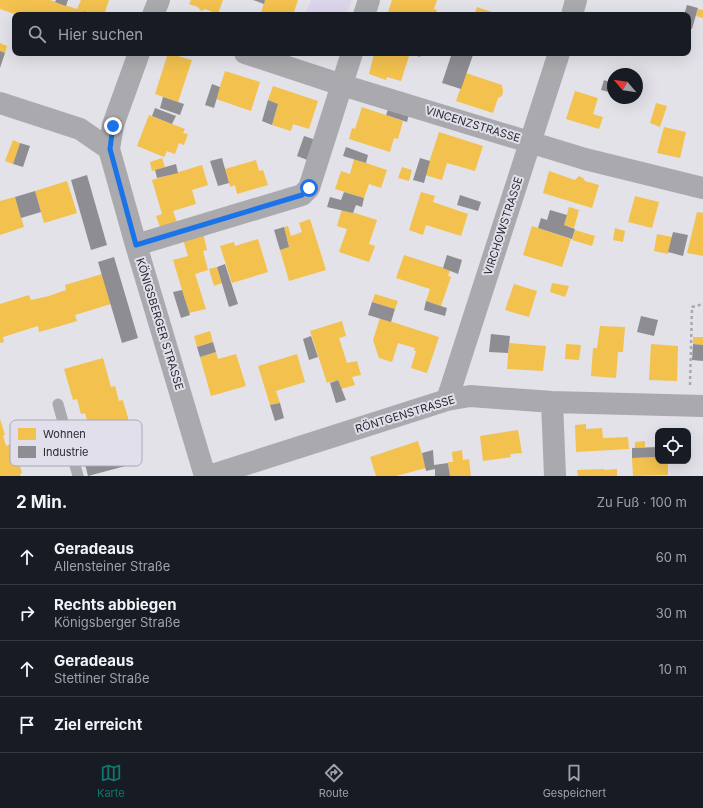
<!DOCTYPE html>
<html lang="de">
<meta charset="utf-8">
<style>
:root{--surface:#171b24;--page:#242831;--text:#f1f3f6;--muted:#9ea1a6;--line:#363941;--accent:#0f766e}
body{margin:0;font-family:Inter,sans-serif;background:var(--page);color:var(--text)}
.controls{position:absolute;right:12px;bottom:12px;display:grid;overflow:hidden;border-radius:8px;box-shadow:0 4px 16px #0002}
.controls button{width:36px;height:36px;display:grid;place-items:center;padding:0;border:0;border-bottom:1px solid var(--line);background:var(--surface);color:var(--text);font:20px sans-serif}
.compass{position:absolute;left:607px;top:68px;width:36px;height:36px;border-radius:50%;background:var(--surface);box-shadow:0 4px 16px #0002;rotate:299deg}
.stop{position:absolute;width:12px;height:12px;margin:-9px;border:3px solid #1a73e8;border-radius:50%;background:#fff}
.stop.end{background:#1a73e8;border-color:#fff;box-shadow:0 1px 4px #0008}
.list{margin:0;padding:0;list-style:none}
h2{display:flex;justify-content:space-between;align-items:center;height:52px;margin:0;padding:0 16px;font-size:17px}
h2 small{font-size:13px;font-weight:400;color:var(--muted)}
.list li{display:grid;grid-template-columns:26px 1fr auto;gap:12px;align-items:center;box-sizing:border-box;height:56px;padding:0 16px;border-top:1px solid var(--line)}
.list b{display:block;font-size:15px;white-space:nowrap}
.list p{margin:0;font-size:13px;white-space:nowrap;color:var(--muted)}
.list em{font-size:13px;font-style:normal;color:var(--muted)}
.icon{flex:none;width:22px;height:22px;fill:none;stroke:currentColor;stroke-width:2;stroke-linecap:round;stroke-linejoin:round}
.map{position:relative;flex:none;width:703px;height:476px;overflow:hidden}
.search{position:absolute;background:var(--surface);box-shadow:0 4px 16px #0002;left:12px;right:12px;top:12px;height:44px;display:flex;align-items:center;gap:10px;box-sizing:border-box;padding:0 14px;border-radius:8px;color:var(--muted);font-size:15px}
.sheet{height:276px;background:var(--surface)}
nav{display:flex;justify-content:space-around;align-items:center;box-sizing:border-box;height:56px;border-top:1px solid var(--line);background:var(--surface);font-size:11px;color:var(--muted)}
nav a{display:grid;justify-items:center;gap:2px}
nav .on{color:var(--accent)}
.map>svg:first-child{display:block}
.green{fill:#dbd6eb}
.homes{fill:#f2c14e}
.industry{fill:#8d8d92}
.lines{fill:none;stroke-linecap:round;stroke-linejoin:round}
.path{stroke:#a9a8ad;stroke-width:2.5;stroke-dasharray:3 3;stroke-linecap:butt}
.service{stroke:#aaa9ad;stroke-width:11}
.minor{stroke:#aaa9ad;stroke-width:22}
.route{stroke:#1a73e8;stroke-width:5}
.labels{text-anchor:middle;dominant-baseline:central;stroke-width:4;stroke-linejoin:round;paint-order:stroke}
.street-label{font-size:11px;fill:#29282d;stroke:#e2dfec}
.key{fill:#e2dfec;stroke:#aaa8b3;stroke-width:1}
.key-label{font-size:11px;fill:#29282d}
</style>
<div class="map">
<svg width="703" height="476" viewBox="0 0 703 476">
<rect width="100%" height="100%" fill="#e3e2e9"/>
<!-- green -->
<path class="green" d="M311,0H352L346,15H305Z"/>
<!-- homes -->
<path class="homes" d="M0,0H50L77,9L81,0H109L104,15H92L84,11L82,15H27L21,13L17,15L0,9Z
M191,0H223L218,14L205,9L201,11L198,7L189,4Z
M265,0H298L293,15H260Z
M392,0H437L434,9L437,10L435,15H387Z
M477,7L501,15H474Z
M698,9L703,10V18L696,16Z
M0,43L7,46L5,53L0,51Z
M168,53L192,60L178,102L155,94Z
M410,53L401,81L387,77L386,80L369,74L374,54Z
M225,71L260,82L251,111L216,99Z
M466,73L502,85L503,91L502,96L498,98L493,113L456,101Z
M273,86L318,101L309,129L293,124L291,131L272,125L278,104L268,100Z
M575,91L598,98L593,114L603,117L599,129L566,119Z
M656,103L667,106L660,127L650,123Z
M362,107L403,121L398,139L394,138L390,152L349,139L352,128L355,129Z
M149,115L185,129L183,133L188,134L184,145L179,143L175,154L167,151L164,157L137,146Z
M664,127L686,132L680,158L657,153Z
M439,132L483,146L475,171L447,163L442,180L425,175Z
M13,140L20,143L13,164L5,161Z
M162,158L165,167L152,171L150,162Z
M354,159L387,170L381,188L369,184L364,198L335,189L341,171L350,174Z
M256,160L259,171L263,170L268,185L237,194L235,185L230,187L225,169Z
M202,165L208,185L192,190L196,204L173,211L177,222L160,227L156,216L162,214L152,180Z
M402,167L412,170L409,181L398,178Z
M549,171L575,180L579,176L583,178L585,181L599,185L592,208L543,193Z
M67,181L77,213L44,223L35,191Z
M421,192L435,196L433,202L468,214L461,236L426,225L423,235L409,230Z
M635,196L659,202L652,228L628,222Z
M15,197L24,227L0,235V201Z
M569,207L579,210L574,228L564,225Z
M342,209L377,220L369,244L375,246L369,262L339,252L347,229L337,226Z
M697,212L703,213V256L687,253Z
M310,219L326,270L289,281L280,250L289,247L284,227L288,226L291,236L302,232L299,223Z
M532,226L571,239L562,267L523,255Z
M615,228L625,231L623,242L613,240Z
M575,230L595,236L592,246L572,240Z
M203,233L207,250L203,251L208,270L195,274L206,309L189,313L173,260L188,256L183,239Z
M657,234L672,237L668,254L654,251Z
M258,239L268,272L232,283L220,246L234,242L235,246Z
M404,255L450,270L448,276L451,277L441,306L426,301L430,289L396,278Z
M217,267L222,283L214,286L209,269Z
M102,274L111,304L75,315L77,321L57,327L39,332L38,326L3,337L4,342L0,343V304L29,295L31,300L49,296L66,290L65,285Z
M552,283L569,286L565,297L550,292Z
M514,284L537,291L529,317L505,310Z
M375,294L398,301L395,309L372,302Z
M380,318L439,337L427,373L411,368L416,351H414L415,348L398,343L392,362L379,358L373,340Z
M342,321L346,336L339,338L347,363L357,361L361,375L352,377L355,385L341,389L338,380L327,383L310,331Z
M600,326L625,327L623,352H618L616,378L591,376L593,348H597Z
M210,331L213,342L197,347L194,336Z
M693,337H703V345L693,344Z
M509,343L546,346L543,371L507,369Z
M566,344L581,345L579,360L565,359Z
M651,344L678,346L677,381L649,380Z
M216,352L218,359L236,354L246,386L211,396L200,357Z
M297,354L305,382L276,391L280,403L270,405L258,366Z
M103,358L111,387L115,386L119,401L123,400V401L132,431L128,432L131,446L137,444L142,460L133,463L128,448L93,458L88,442L93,441L85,413L81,414L77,399L73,400L64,369Z
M0,419L5,435H3L6,446L13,443L22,473L20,474L21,476H0Z
M586,424V429L602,428L603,438L628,437L629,449L576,452L575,425Z
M518,430L522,453L510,454L511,457L483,461L480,436Z
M418,441L426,468L396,476H376L370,457Z
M645,441V447L635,448V442Z
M462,450L463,460L469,459L471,476H450L448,462H453L452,452Z
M658,457V461H668V475L633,476L632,458Z
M604,469V470L617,469V476H578L577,470Z"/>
<!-- industry -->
<path class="industry" d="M56,0H68L66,6L55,2Z
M253,0H265L264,4Z
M687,5L698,8L692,29L688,28V15H684Z
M84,11L93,15H82Z
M0,51L5,53L0,68Z
M410,53H421L420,57Z
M452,53L473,55L461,89L442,83Z
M604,80L613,83V93L601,90Z
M212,84L220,87L214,108L205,105Z
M163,97L184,104L180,115L160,108Z
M268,100L278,104L272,125L262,121Z
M389,107L409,114L407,122L386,115Z
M155,108L176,116L172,124L152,116Z
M304,136L316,140L310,161L297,156Z
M20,143L30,146L23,167L13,164Z
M346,147L368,155L366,163L343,156Z
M222,158L229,183L218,186L210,161Z
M420,158L430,161L424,183L413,180Z
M176,164L178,173L157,178L155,170Z
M87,175L107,245L91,250L71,180Z
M35,191L41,212L21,218L15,197Z
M344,192L364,198L362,207L356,205L353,213L327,207L330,197L341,200Z
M460,195L481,202L478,211L457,205Z
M550,210L567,215L564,225L575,229L572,239L538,228L541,218L547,220Z
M284,227L289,247L280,250L274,230Z
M673,232L688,235L683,256L668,252Z
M447,255L462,260L458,274L443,268Z
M114,257L138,338L122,343L98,262Z
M225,264L238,304L229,307L217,267Z
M182,290L190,315L181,318L173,292Z
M426,301L447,308L445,316L424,310Z
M372,302L395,309L391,322L368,315Z
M641,316L658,320L654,336L637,332Z
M491,334L510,336L508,353L489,352Z
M311,336L318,357L309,360L303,339Z
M213,342L216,352L200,357L197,347Z
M693,344L703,345V361L692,360Z
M338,380L346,400L336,403L330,383Z
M280,403L284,418L275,421L270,405Z
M658,447V457L632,458V448Z
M128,448L133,464L88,476L84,460Z
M433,450L434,465L448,463L450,476H435V469L426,471L422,453Z"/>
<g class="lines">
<!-- path -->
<path class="path" d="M690,385L692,307L703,304"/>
<!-- service -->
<path class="service" d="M58,404L78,476"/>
<!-- minor -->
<path class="minor" d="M153,15L159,0
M364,15L369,0
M572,15L576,0
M245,53L342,85L585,159L703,188
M0,103L80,129L109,149L136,245L205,476
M109,149L113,125L139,53
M136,245L302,195L309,188L352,53
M447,400L559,53
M552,402L555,476
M209,476L447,400L470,396L552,402L703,406"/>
</g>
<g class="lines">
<!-- route -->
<path class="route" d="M113,126L110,149L136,245L302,195L309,188"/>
</g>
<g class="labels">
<!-- street labels -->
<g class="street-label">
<text transform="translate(473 124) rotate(17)">VINCENZSTRASSE</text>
<text transform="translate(503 226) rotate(-72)">VIRCHOWSTRASSE</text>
<text transform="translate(160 324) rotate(73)">KÖNIGSBERGER STRASSE</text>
<text transform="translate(405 414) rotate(-17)">RÖNTGENSTRASSE</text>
</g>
</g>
<!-- legend -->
<rect x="10" y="420" width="132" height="46" rx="6" class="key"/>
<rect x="18" y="428" width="18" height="12" fill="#f2c14e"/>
<rect x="18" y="446" width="18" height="12" fill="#8d8d92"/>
<g class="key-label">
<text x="43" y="438">Wohnen</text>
<text x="43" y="456">Industrie</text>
</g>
</svg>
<div class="controls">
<button><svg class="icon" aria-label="locate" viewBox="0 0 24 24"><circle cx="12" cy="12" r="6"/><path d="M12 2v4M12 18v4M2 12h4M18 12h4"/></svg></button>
</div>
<svg class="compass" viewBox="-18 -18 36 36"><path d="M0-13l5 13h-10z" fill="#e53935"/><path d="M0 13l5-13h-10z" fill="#9ea1a6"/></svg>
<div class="stop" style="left:309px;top:188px"></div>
<div class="stop end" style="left:113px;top:126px"></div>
<div class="search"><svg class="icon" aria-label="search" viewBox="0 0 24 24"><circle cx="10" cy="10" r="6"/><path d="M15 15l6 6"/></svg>Hier suchen</div>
</div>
<section class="sheet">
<h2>2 Min.<small>Zu Fuß · 100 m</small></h2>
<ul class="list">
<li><svg class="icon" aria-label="ahead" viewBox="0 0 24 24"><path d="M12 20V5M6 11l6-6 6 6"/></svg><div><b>Geradeaus</b><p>Allensteiner Straße</p></div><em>60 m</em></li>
<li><svg class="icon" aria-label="right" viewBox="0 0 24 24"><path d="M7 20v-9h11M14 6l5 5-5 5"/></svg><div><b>Rechts abbiegen</b><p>Königsberger Straße</p></div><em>30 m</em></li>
<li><svg class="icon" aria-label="ahead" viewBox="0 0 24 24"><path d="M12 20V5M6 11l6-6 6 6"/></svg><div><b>Geradeaus</b><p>Stettiner Straße</p></div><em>10 m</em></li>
<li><svg class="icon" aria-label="arrive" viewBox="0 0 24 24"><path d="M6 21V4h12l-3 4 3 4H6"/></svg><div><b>Ziel erreicht</b></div></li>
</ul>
</section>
<nav>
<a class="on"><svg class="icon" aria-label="map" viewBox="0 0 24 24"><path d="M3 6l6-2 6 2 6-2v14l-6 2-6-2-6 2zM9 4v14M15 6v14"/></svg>Karte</a>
<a><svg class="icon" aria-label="directions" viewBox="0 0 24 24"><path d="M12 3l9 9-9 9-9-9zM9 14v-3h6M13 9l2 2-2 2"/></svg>Route</a>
<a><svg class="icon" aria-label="saved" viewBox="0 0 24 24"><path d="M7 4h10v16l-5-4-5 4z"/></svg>Gespeichert</a>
</nav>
